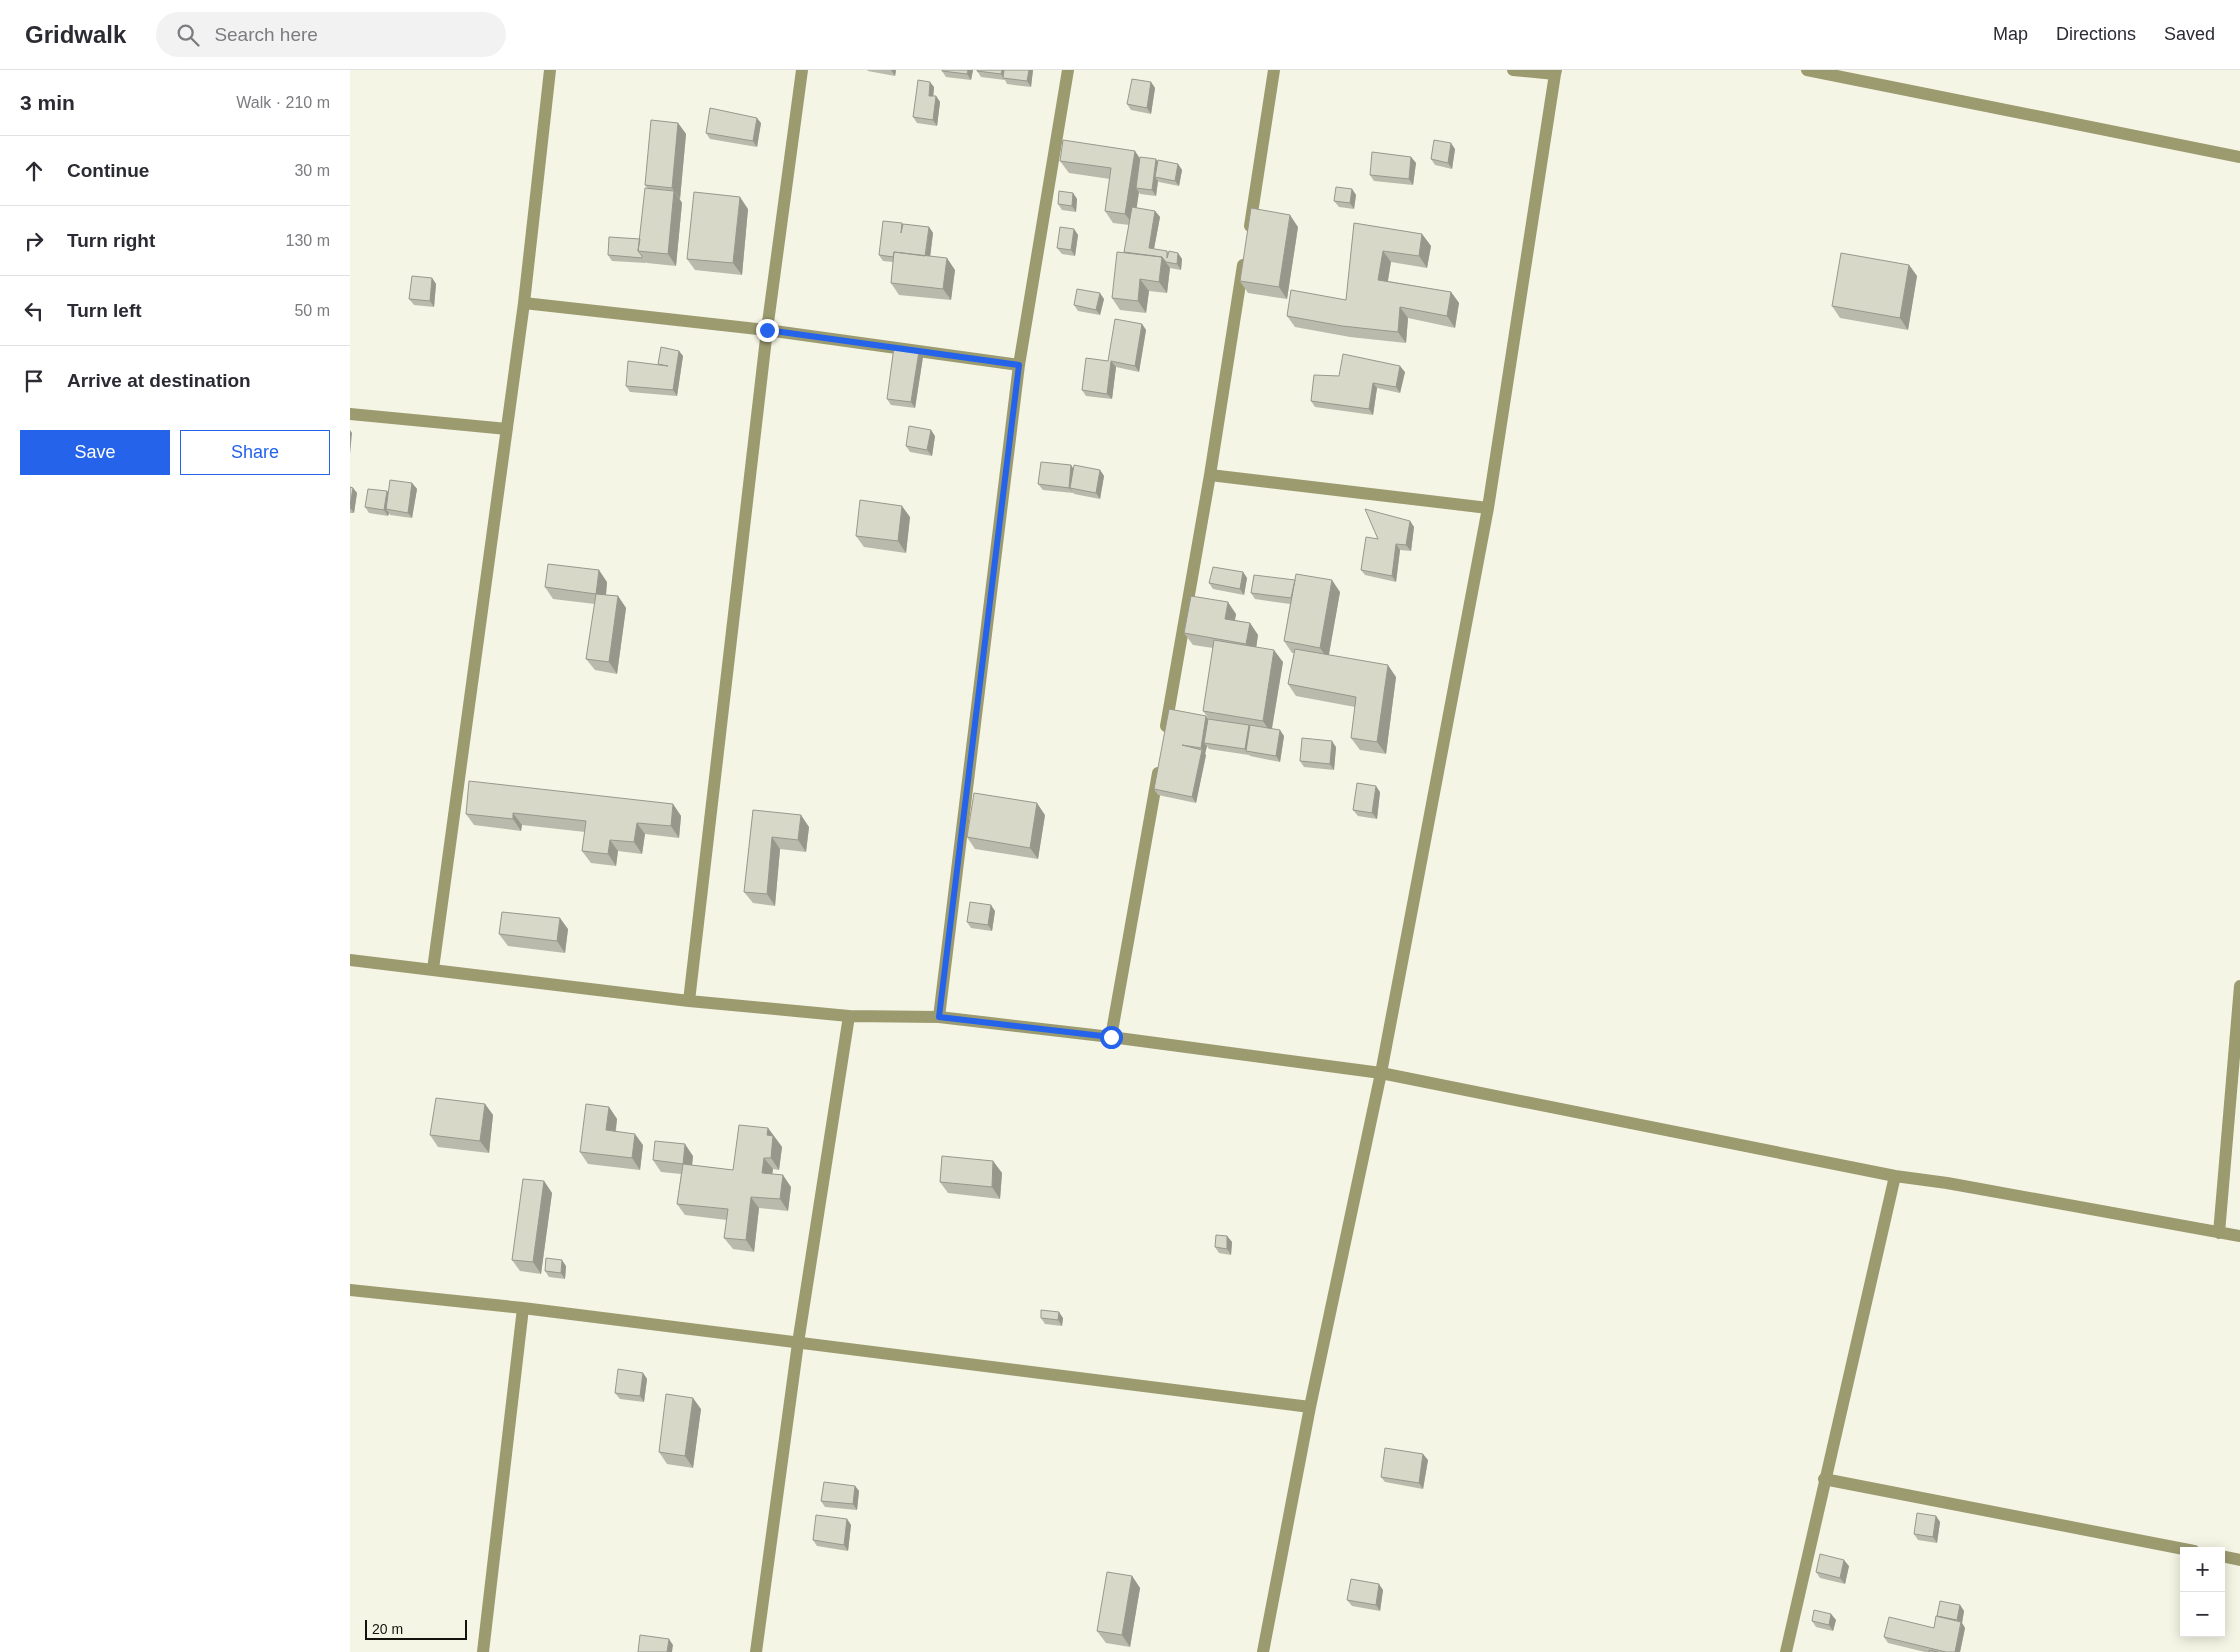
<!DOCTYPE html>
<meta charset="utf-8">
<style>
:root{--surface:#fff;--page:#f2f2f3;--text:#2b2b33;--muted:#7c7c81;--line:#e1e1e2;--accent:#2563eb}
body{margin:0;font-family:Helvetica,sans-serif;background:var(--page);color:var(--text)}
.controls{position:absolute;right:15px;bottom:15px;display:grid;overflow:hidden;border-radius:0px;box-shadow:0 2px 12px #0003}
.controls button{width:45px;height:45px;display:grid;place-items:center;padding:0;border:0;border-bottom:1px solid var(--line);background:var(--surface);color:var(--text);font:25px sans-serif}
.scale{position:absolute;left:15px;bottom:12px;width:102px;box-sizing:border-box;padding-left:5px;border:2px solid #13130d;border-top:0;font-size:14px;line-height:18px;white-space:nowrap;color:#13130d;-webkit-text-stroke:4px #f5f5e5;paint-order:stroke}
.stop{position:absolute;width:15px;height:15px;margin:-11px;border:4px solid #2563eb;border-radius:50%;background:#fff}
.stop.end{background:#2563eb;border-color:#fff;box-shadow:0 1px 5px #0008}
.list{margin:0;padding:0;list-style:none}
h2{display:flex;justify-content:space-between;align-items:center;height:65px;margin:0;padding:0 20px;font-size:21px}
h2 small{font-size:16px;font-weight:400;color:var(--muted)}
.list li{display:grid;grid-template-columns:32px 1fr auto;gap:15px;align-items:center;box-sizing:border-box;height:70px;padding:0 20px;border-top:1px solid var(--line)}
.list b{display:block;font-size:19px;white-space:nowrap}
.list em{font-size:16px;font-style:normal;color:var(--muted)}
.actions{display:flex;gap:10px;padding:15px 20px}
.actions a{flex:1;padding:11px 0;border:1px solid var(--accent);border-radius:0px;text-align:center;font-size:18px;color:var(--accent)}
.actions .main{background:var(--accent);color:#fff}
.icon{flex:none;width:28px;height:28px;fill:none;stroke:currentColor;stroke-width:2;stroke-linecap:round;stroke-linejoin:round}
.map{position:relative;flex:none;width:1890px;height:1582px;overflow:hidden}
header{display:flex;align-items:center;gap:30px;box-sizing:border-box;height:70px;padding:0 25px;background:var(--surface);border-bottom:1px solid var(--line)}
header strong{font-size:24px}
nav{display:flex;gap:28px;margin-inline-start:auto;font-size:18px}
.search{width:350px;height:45px;background:var(--page);display:flex;align-items:center;gap:12px;box-sizing:border-box;padding:0 18px;border-radius:28px;color:var(--muted);font-size:19px}
main{display:flex}
aside{flex:1;background:var(--surface)}
.map>svg:first-child{display:block}
.lines{fill:none;stroke-linecap:round;stroke-linejoin:round}
.street{stroke:#9c9b70;stroke-width:12}
.wall{fill:#babaac}
.shaded-wall{fill:#97978c}
.building{fill:#d8d8c8;stroke:#97978c}
.route{stroke:#2563eb;stroke-width:6}
</style>
<header>
<strong>Gridwalk</strong>
<div class="search"><svg class="icon" aria-label="search" viewBox="0 0 24 24"><circle cx="10" cy="10" r="6"/><path d="M15 15l6 6"/></svg>Search here</div>
<nav><a>Map</a><a>Directions</a><a>Saved</a></nav>
</header>
<main>
<aside>
<h2>3 min<small>Walk · 210 m</small></h2>
<ul class="list">
<li><svg class="icon" aria-label="ahead" viewBox="0 0 24 24"><path d="M12 20V5M6 11l6-6 6 6"/></svg><div><b>Continue</b></div><em>30 m</em></li>
<li><svg class="icon" aria-label="right" viewBox="0 0 24 24"><path d="M7 20v-9h11M14 6l5 5-5 5"/></svg><div><b>Turn right</b></div><em>130 m</em></li>
<li><svg class="icon" aria-label="left" viewBox="0 0 24 24"><path d="M17 20v-9H6M10 6l-5 5 5 5"/></svg><div><b>Turn left</b></div><em>50 m</em></li>
<li><svg class="icon" aria-label="arrive" viewBox="0 0 24 24"><path d="M6 21V4h12l-3 4 3 4H6"/></svg><div><b>Arrive at destination</b></div></li>
</ul>
<div class="actions"><a class="main">Save</a><a>Share</a></div>
</aside>
<div class="map">
<svg width="1890" height="1582" viewBox="0 0 1890 1582">
<rect width="100%" height="100%" fill="#f5f5e5"/>
<g class="lines">
<!-- street -->
<path class="street" d="M1163,0L1205,4L1206,0
M1457,0L1890,87
M900,156L924,0
M174,233L417,260L669,295
M0,344L157,359
M860,405L1138,438
M816,656L860,405L893,195
M0,890L339,931L499,946L589,947L761,967L1031,1003L1545,1106L1597,1113L1890,1166
M83,899L174,233L200,0
M339,931L417,260L452,0
M589,947L669,295L718,0
M761,967L808,703
M1869,1163L1890,916
M0,1220L173,1238L960,1337
M1474,1409L1844,1481
M1871,1486L1890,1490
M133,1582L173,1238
M406,1582L448,1273L499,946
M913,1582L960,1337L1031,1003L1138,438L1205,4
M1436,1582L1545,1106"/>
</g>
<!-- wall -->
<path class="wall" d="M517,0H546L545,6L518,1Z
M623,0L621,10L596,7L592,1Z
M683,0L681,17L657,14L655,10L631,7L627,1Z
M801,12L805,18L801,44L781,40L777,34Z
M584,17L583,26H586L590,32L587,56L567,53L563,47Z
M328,53L336,64L330,129L332,133L326,196L297,193L296,192V193L262,191L258,185L290,169L298,119L295,115Z
M411,53L407,77L360,69L356,63Z
M1105,79L1102,99L1085,95L1081,89Z
M1061,87L1066,93L1063,115L1024,111L1020,105Z
M790,88L828,94L832,100L829,116L809,112L808,111L806,126L790,124L789,122L786,138L805,141L810,147L804,179L817,181L818,182L828,183L832,189L831,200L820,198L817,223L799,221L796,243L770,240L762,228L774,182L779,155L763,153L755,141L760,109L719,103L710,91Z
M1002,119L1006,125L1004,139L989,137L984,131Z
M723,123L727,129L726,142L712,140L708,134Z
M398,139L392,205L345,200L337,189Z
M552,153L553,154L579,157L583,163L580,186L605,200L601,230L549,225L541,213L543,192L533,191L529,185Z
M1004,153L1072,164L1081,176L1077,198L1041,192L1038,211L1101,222L1109,233L1105,258L1058,248L1056,273L1000,267L945,257L937,246L996,230Z
M948,157L937,229L898,223L890,211Z
M724,159L728,165L725,186L712,184L707,178Z
M1559,195L1567,206L1558,260L1490,248L1482,236Z
M82,208L86,214L84,237L64,235L59,229Z
M754,229L750,245L728,241L724,235Z
M792,254L796,260L789,302L766,297L762,329L736,326L732,320L758,291Z
M329,281L333,286L327,326L280,322L276,316L309,295L308,294Z
M573,287L565,338L541,335L537,329Z
M1055,302L1050,323L1027,318L1023,345L965,337L961,331L989,306Z
M585,366L582,386L560,382L556,376Z
M721,395L723,399L750,400L754,406L750,429L724,424L723,422V423L693,420L688,414Z
M62,413L67,419L62,448L40,445L39,443L38,446L19,443L15,437L37,421L38,424Z
M0,417L3,418L7,423L4,443H0Z
M560,447L556,483L514,477L506,466Z
M1060,451L1064,457L1061,481L1050,480L1046,512L1015,505L1011,500L1028,469Z
M893,502L897,508L894,525L863,519L859,513Z
M257,512L256,525L268,526L276,538L267,604L245,600L236,589L245,534L203,529L195,517Z
M990,522L979,585L1046,607L1036,684L1010,680L1001,668L1005,637L946,626L938,614L944,583H942L934,571L940,534L905,529L901,523Z
M886,544L885,550L900,553L908,565L906,577L933,592L922,659L934,666L930,692L900,686L899,685L859,679L857,676L855,684L856,685L846,733L808,725L804,719L856,646L859,649L853,641L863,578L843,575L834,563Z
M986,677L984,700L954,697L950,691Z
M1030,722L1027,749L1008,746L1003,740Z
M323,734L331,746L329,768L295,764L292,784L268,781L266,796L241,793L232,781L235,762L172,755L171,761L124,755L116,744Z
M403,740L459,757L456,782L430,779L425,836L403,833L394,822Z
M695,745L688,789L625,779L617,767Z
M645,841L642,861L621,858L617,852Z
M218,859L215,883L158,876L149,864Z
M135,1034L143,1045L139,1083L88,1077L80,1065Z
M259,1037L267,1049L266,1061L293,1075L290,1100L238,1094L230,1082Z
M418,1058L432,1077L429,1100L423,1099L422,1104L441,1117L438,1141L409,1138L404,1182L383,1179L374,1168L377,1150L335,1145L327,1134L331,1104L311,1102L303,1090L343,1086L342,1095L383,1100Z
M643,1091L652,1103L650,1129L598,1123L590,1112Z
M194,1111L202,1123L191,1204L170,1201L162,1190Z
M877,1166L882,1172L881,1185L869,1183L865,1177Z
M216,1196L215,1209L199,1207L195,1201Z
M691,1248H713L712,1256L695,1254Z
M293,1303L297,1309L294,1332L270,1329L265,1323Z
M351,1339L343,1398L317,1394L309,1382Z
M1078,1390L1073,1419L1035,1412L1031,1407Z
M505,1416L509,1421L507,1440L475,1437L471,1431Z
M1586,1446L1590,1452L1587,1473L1568,1470L1564,1464Z
M497,1449L501,1455L498,1481L467,1476L463,1470Z
M1499,1496L1495,1514L1470,1508L1466,1502Z
M782,1506L790,1518L780,1577L756,1573L747,1561Z
M1033,1520L1030,1541L1002,1536L997,1530Z
M1610,1535L1614,1541L1612,1553L1615,1558L1610,1582H1575L1538,1573L1534,1567L1584,1558L1588,1547L1587,1546Z
M1481,1544L1486,1550L1483,1561L1466,1557L1462,1551Z"/>
<!-- shaded-wall -->
<path class="shaded-wall" d="M541,0H546L545,6Z
M618,0H623L621,10L617,4Z
M652,0H657L654,8L651,4Z
M679,0H683L681,17L677,11Z
M580,12L584,17L583,31L579,26Z
M801,12L805,18L801,44L797,38Z
M586,26L590,32L587,56L583,50Z
M407,48L411,53L407,77L403,71Z
M328,53L336,64L330,129L322,118Z
M1101,73L1105,79L1102,99L1098,93Z
M785,81L793,93L786,118L789,122L784,156L775,144Z
M1061,87L1066,93L1063,115L1059,109Z
M806,89L810,95L805,107L808,111L806,126L802,120Z
M828,94L832,100L829,116L825,111Z
M1002,119L1006,125L1004,139L1000,133Z
M324,121L332,133L326,196L318,184Z
M723,123L727,129L726,142L722,136Z
M390,127L398,139L392,205L383,193Z
M805,141L810,147L803,184L799,178Z
M940,145L948,157L937,229L929,217Z
M579,157L583,163L579,196L575,191Z
M724,159L728,165L725,186L721,180Z
M1072,164L1081,176L1077,198L1069,186Z
M1033,181L1041,192L1036,221L1028,210Z
M828,183L832,189L831,200L827,194Z
M812,187L820,198L817,223L809,212Z
M597,188L605,200L601,230L593,219Z
M1559,195L1567,206L1558,260L1550,248Z
M82,208L86,214L84,237L80,231Z
M790,209L799,221L796,243L788,231Z
M1101,222L1109,233L1105,258L1097,246Z
M750,223L754,229L750,245L746,240Z
M1050,237L1058,248L1056,273L1048,262Z
M792,254L796,260L789,302L785,296Z
M329,281L333,286L327,326L323,320Z
M569,281L573,287L565,338L561,332Z
M761,291L766,297L762,329L757,324Z
M1050,296L1055,302L1050,323L1046,317Z
M1023,313L1027,318L1023,345L1019,339Z
M0,360L2,363L0,384Z
M581,360L585,366L582,386L577,380Z
M721,395L725,401L720,418L723,423L719,418Z
M750,400L754,406L750,429L746,423Z
M62,413L67,419L62,448L58,443Z
M3,418L7,423L4,443L0,438Z
M37,421L41,427L36,439L39,443L38,446L34,440Z
M552,436L560,447L556,483L548,471Z
M1060,451L1064,457L1061,481L1056,475Z
M1046,474L1050,480L1046,512L1042,506Z
M249,500L257,512L255,536L246,524Z
M893,502L897,508L894,525L890,519Z
M982,510L990,522L978,589L970,578Z
M268,526L276,538L267,604L259,592Z
M878,532L886,544L883,560L875,549Z
M900,553L908,565L905,586L896,574Z
M924,580L933,592L921,663L913,651Z
M1038,595L1046,607L1036,684L1027,672Z
M856,646L860,652L854,673L857,676L855,684L851,678Z
M899,655L903,661L896,681L899,685L895,679Z
M930,660L934,666L930,692L926,686Z
M982,671L986,677L984,700L980,694Z
M852,680L856,685L846,733L842,727Z
M1026,716L1030,722L1027,749L1022,743Z
M687,733L695,745L688,789L680,778Z
M323,734L331,746L329,768L321,756Z
M163,743L172,755L171,761L163,749Z
M451,745L459,757L456,782L448,770Z
M287,753L295,764L292,784L284,772Z
M422,767L430,779L425,836L417,824Z
M260,770L268,781L266,796L258,784Z
M641,835L645,841L642,861L638,855Z
M210,848L218,859L215,883L207,871Z
M135,1034L143,1045L139,1083L130,1071Z
M259,1037L267,1049L264,1072L256,1060Z
M418,1058L432,1077L429,1100L421,1088L417,1065Z
M285,1064L293,1075L290,1100L282,1088Z
M335,1074L343,1086L341,1105L333,1094Z
M414,1088L423,1099L421,1114L412,1103Z
M643,1091L652,1103L650,1129L642,1117Z
M433,1105L441,1117L438,1141L430,1129Z
M194,1111L202,1123L191,1204L183,1192Z
M401,1127L409,1138L404,1182L396,1170Z
M877,1166L882,1172L881,1185L877,1179Z
M212,1190L216,1196L215,1209L211,1203Z
M709,1242L713,1248L712,1256L708,1250Z
M293,1303L297,1309L294,1332L290,1326Z
M343,1328L351,1339L343,1398L335,1386Z
M1073,1384L1078,1390L1073,1419L1069,1413Z
M505,1416L509,1421L507,1440L503,1434Z
M1586,1446L1590,1452L1587,1473L1583,1467Z
M497,1449L501,1455L498,1481L494,1475Z
M1494,1490L1499,1496L1495,1514L1490,1508Z
M782,1506L790,1518L780,1577L772,1565Z
M1029,1514L1033,1520L1030,1541L1026,1535Z
M1610,1535L1614,1541L1612,1553L1615,1558L1610,1582H1605L1611,1555L1607,1550Z
M1481,1544L1486,1550L1483,1561L1479,1555Z
M319,1569L323,1575L322,1582H317Z"/>
<!-- building -->
<path class="building" d="M592,0H618L617,4L592,1Z
M627,0H652L651,4L627,1Z
M654,0H679L677,11L653,8Z
M782,9L801,12L797,38L777,34Z
M568,10L580,12L579,26H586L583,50L563,47Z
M360,38L407,48L403,71L356,63Z
M301,50L328,53L322,118L295,115Z
M713,70L785,81L775,144L755,141L761,98L710,91Z
M1084,70L1101,73L1098,93L1081,89Z
M1022,82L1061,87L1059,109L1020,105Z
M790,87L806,89L802,120L786,118Z
M808,90L828,94L825,111L805,107Z
M986,117L1002,119L1000,133L984,131Z
M295,118L324,121L318,184L288,181Z
M709,121L723,123L722,136L708,134Z
M344,122L390,127L383,193L337,189Z
M782,137L805,141L799,178L817,181V188L819,181L828,183L827,194L816,192L812,187L774,182Z
M901,138L940,145L929,217L890,211Z
M533,151L552,153L551,163L553,154L579,157L575,186L544,182L543,187L529,185Z
M1004,153L1072,164L1069,186L1033,181L1028,210L1101,222L1097,246L1050,237L1048,262L992,256L937,246L941,220L996,230Z
M710,157L724,159L721,180L707,178Z
M259,167L290,169L288,181L292,186V188L258,185Z
M544,182L597,188L593,219L541,213Z
M767,182L812,187L809,212L790,209L788,231L762,228Z
M1491,183L1559,195L1550,248L1482,236Z
M62,206L82,208L80,231L59,229Z
M727,219L750,223L746,240L724,235Z
M765,249L792,254L785,296L761,291L757,324L732,320L736,288L758,291Z
M311,277L329,281L323,320L276,316L278,291L318,296L308,294Z
M544,277L569,281L561,332L537,329Z
M993,284L1050,296L1046,317L1023,313L1019,339L961,331L964,305L989,306Z
M559,356L581,360L577,380L556,376Z
M691,392L721,395L719,418L688,414Z
M724,395L750,400L746,423L720,418Z
M40,410L62,413L58,443L36,439Z
M0,417L3,418L0,436Z
M18,419L37,421L34,440L15,437Z
M510,430L552,436L548,471L506,466Z
M1015,439L1060,451L1056,475L1046,474L1042,506L1011,500L1016,467L1028,469Z
M198,494L249,500L246,524L268,526L259,592L236,589L246,524L195,517Z
M863,497L893,502L890,519L859,513Z
M946,504L982,510L970,578L934,571Z
M904,505L945,510L941,528L901,523Z
M841,526L878,532L875,549L900,553L896,574L834,563Z
M864,570L924,580L913,651L853,641Z
M945,579L1038,595L1027,672L1001,668L1006,627L938,614Z
M819,639L856,646L851,678L832,675L852,680L842,727L804,719Z
M858,649L899,655L895,679L854,673Z
M900,655L930,660L926,686L896,681Z
M952,668L982,671L980,694L950,691Z
M119,711L323,734L321,756L287,753L284,772L260,770L258,784L232,781L236,751L163,743V749L116,744Z
M1007,713L1026,716L1022,743L1003,740Z
M624,723L687,733L680,778L617,767Z
M403,740L451,745L448,770L422,767L417,824L394,822Z
M620,832L641,835L638,855L617,852Z
M152,842L210,848L207,871L149,864Z
M86,1028L135,1034L130,1071L80,1065Z
M236,1034L259,1037L256,1060L285,1064L282,1088L230,1082Z
M389,1055L418,1058L417,1065L423,1066L421,1088H414L412,1103L433,1105L430,1129L401,1127L396,1170L374,1168L378,1139L327,1134L333,1094L303,1090L305,1071L335,1074L333,1094L383,1100Z
M592,1086L643,1091L642,1117L590,1112Z
M173,1109L194,1111L183,1192L162,1190Z
M866,1165L877,1166V1179L865,1177Z
M196,1188L212,1190L211,1203L195,1201Z
M691,1240L709,1242L708,1250L691,1248Z
M268,1299L293,1303L290,1326L265,1323Z
M316,1324L343,1328L335,1386L309,1382Z
M1035,1378L1073,1384L1069,1413L1031,1407Z
M474,1412L505,1416L503,1434L471,1431Z
M1567,1443L1586,1446L1583,1467L1564,1464Z
M466,1445L497,1449L494,1475L463,1470Z
M1470,1484L1494,1490L1490,1508L1466,1502Z
M757,1502L782,1506L772,1565L747,1561Z
M1001,1509L1029,1514L1026,1535L997,1530Z
M1590,1531L1610,1535L1607,1550L1587,1546Z
M1464,1540L1481,1544L1479,1555L1462,1551Z
M1586,1546L1611,1552L1605,1582H1596L1534,1567L1539,1547L1584,1558Z
M290,1565L319,1569L317,1582H288Z
M1579,1580L1588,1582H1579Z"/>
<g class="lines">
<!-- route -->
<path class="route" d="M417,260L669,295L589,947L761,967"/>
</g>
</svg>
<div class="controls">
<button>+</button>
<button>−</button>
</div>
<div class="scale">20 m</div>
<div class="stop" style="left:761px;top:967px"></div>
<div class="stop end" style="left:417px;top:260px"></div>
</div>
</main>
